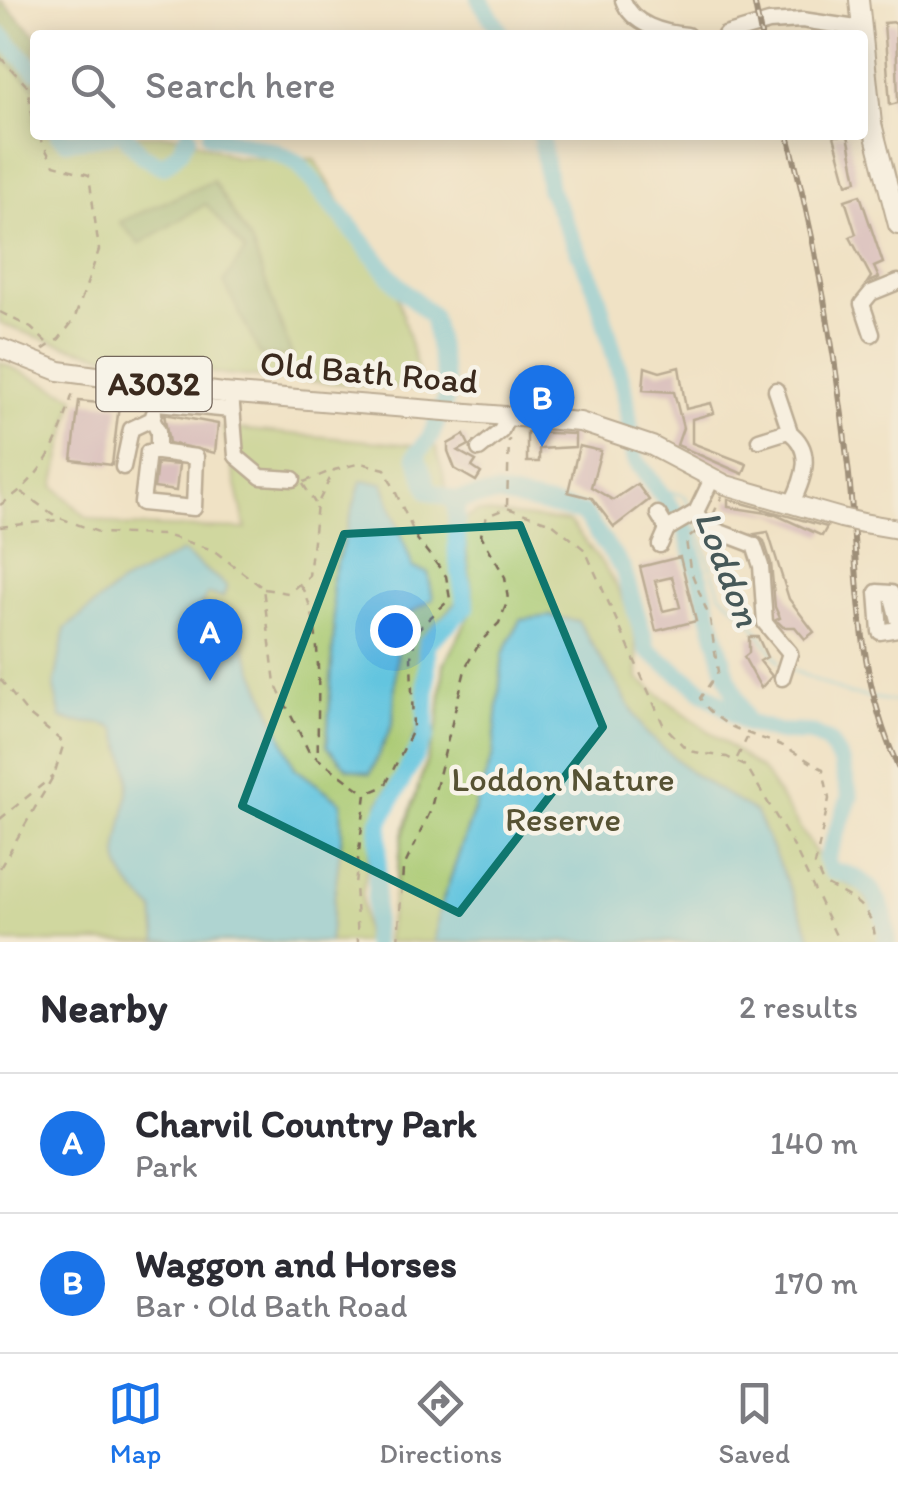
<!DOCTYPE html>
<meta charset="utf-8">
<style>
:root{--surface:#fff;--page:#f2f2f3;--text:#2b2b33;--muted:#7c7c81;--line:#e1e1e2;--accent:#1a73e8}
body{margin:0;font-family:Itim,sans-serif;background:var(--page);color:var(--text)}
.you{position:absolute;left:395px;top:630px;width:35px;height:35px;margin:-25px;border:8px solid #fff;border-radius:50%;background:#1a73e8;box-shadow:0 0 0 15px #1a73e833}
.badge{display:grid;place-items:center;width:65px;height:65px;border-radius:50%;background:var(--accent);color:#fff;font-size:32px;font-weight:700}
.pin{position:absolute;translate:-50% -82px;filter:drop-shadow(0 2px 5px #0008)}
.pin::after{content:'';position:absolute;top:52px;width:35px;height:30px;background:inherit;clip-path:polygon(0 0,100% 0,50% 100%)}
.list{margin:0;padding:0;list-style:none}
h2{display:flex;justify-content:space-between;align-items:center;height:130px;margin:0;padding:0 40px;font-size:42px}
h2 small{font-size:32px;font-weight:400;color:var(--muted)}
.list li{display:grid;grid-template-columns:65px 1fr auto;gap:30px;align-items:center;box-sizing:border-box;height:140px;padding:0 40px;border-top:2px solid var(--line)}
.list b{display:block;font-size:38px;white-space:nowrap}
.list p{margin:0;font-size:32px;white-space:nowrap;color:var(--muted)}
.list em{font-size:32px;font-style:normal;color:var(--muted)}
.icon{flex:none;width:55px;height:55px;fill:none;stroke:currentColor;stroke-width:2;stroke-linecap:round;stroke-linejoin:round}
.map{position:relative;flex:none;width:898px;height:942px;overflow:hidden}
.search{position:absolute;background:var(--surface);box-shadow:0 5px 25px #0003;left:30px;right:30px;top:30px;height:110px;display:flex;align-items:center;gap:25px;box-sizing:border-box;padding:0 35px;border-radius:10px;color:var(--muted);font-size:38px}
.sheet{height:410px;background:var(--surface)}
nav{display:flex;justify-content:space-around;align-items:center;box-sizing:border-box;height:140px;border-top:2px solid var(--line);background:var(--surface);font-size:28px;color:var(--muted)}
nav a{display:grid;justify-items:center;gap:5px}
nav .on{color:var(--accent)}
.map>svg:first-child{display:block}
.green{fill:#a9c971;stroke:#727a48;stroke-width:2.5}
.forest{fill:#86ad63;stroke:#606c40;stroke-width:2.5}
.water{fill:#61c4df;stroke:#4e777e;stroke-width:2.5}
.lines{fill:none;stroke-linecap:round;stroke-linejoin:round}
.stream{stroke:#61c4df;stroke-width:2.5}
.river{stroke:#61c4df;stroke-width:18}
.building{fill:#c098b5;fill-rule:evenodd}
.minor-casing{stroke:#7a6a58;stroke-width:19}
.major-casing{stroke:#7a6a58;stroke-width:22}
.path{stroke:#7a6a58;stroke-width:2.5;stroke-dasharray:8 8;stroke-linecap:butt}
.minor{stroke:#fff;stroke-width:14}
.major{stroke:#fff;stroke-width:18}
.rail-casing{stroke:#3b2a1e;stroke-width:6}
.rail{stroke:#f7f3e8;stroke-width:2.5;stroke-dasharray:8;stroke-linecap:butt}
.major-bridge-casing{stroke:#7a6a58;stroke-width:22;stroke-linecap:butt}
.major-bridge{stroke:#fff;stroke-width:18}
.marked{fill:none;stroke:#0f766e;stroke-width:8;stroke-linejoin:round}
.labels{text-anchor:middle;dominant-baseline:central;stroke-width:9;stroke-linejoin:round;paint-order:stroke}
.shield{fill:#f7f3e8;stroke:#73665b;stroke-width:2.5}
.shield-label{font-size:32px;font-weight:bold;fill:#3b2a1e}
.street-label{font-size:35px;fill:#3b2a1e;stroke:#f7f3e8}
.park-label{font-size:35px;fill:#565233;stroke:#f7f3e8}
.water-label{font-size:38px;font-style:italic;fill:#465858;stroke:#f7f3e8}
</style>
<div class="map">
<svg width="898" height="942" viewBox="0 0 898 942">
<rect width="100%" height="100%" fill="#f7f3e8"/>
<filter id="ink" filterUnits="userSpaceOnUse"><feTurbulence type="fractalNoise" baseFrequency=".01" numOctaves="2"/><feDisplacementMap in="SourceGraphic" scale="20" xChannelSelector="R" yChannelSelector="G"/><feConvolveMatrix kernelMatrix="1 2 1 2 8 2 1 2 1" color-interpolation-filters="sRGB"/></filter>
<filter id="wash" filterUnits="userSpaceOnUse"><feTurbulence type="fractalNoise" baseFrequency=".0048" numOctaves="4" result="noise"/><feDisplacementMap in="SourceGraphic" scale="40" xChannelSelector="R" yChannelSelector="G"/><feGaussianBlur stdDeviation="2.25" result="paint"/><feColorMatrix in="noise" values="0 0 0 0 0 0 0 0 0 0 0 0 0 0 0 0 0 1.4 0 .05"/><feComposite in="paint" operator="in"/></filter>
<g filter="url(#wash)">
<rect width="100%" height="100%" fill="#f0e2c5"/>
<!-- green -->
<path class="green" d="M0,16L35,49V135H182L234,157L314,159L396,291L423,390C284,377 130,378 0,323Z
M0,362L75,397L54,486L86,517L125,526L246,529L223,428L436,447L451,505L449,554L459,600L421,639L420,724L405,761L379,803L362,895L365,942H0Z
M477,512L569,522C612,574 639,607 638,679L763,771L831,876L861,891L881,920V942H386L403,835L438,724L444,664L474,607L462,521Z"/>
<!-- forest -->
<path class="forest" d="M0,0L36,35L35,88L0,56Z
M213,181L252,244L292,356H261L224,282L245,251L206,204L139,244L120,222Z"/>
<!-- water -->
<path class="water" d="M361,481L383,483L413,568L428,573L433,599L399,620L393,723L370,774L347,768L327,746L334,630L332,579Z
M182,552L227,586L223,597L208,594L201,605L212,620L239,634L295,768L341,802L342,833L329,942H157L154,910C97,858 123,849 129,783C130,766 121,745 116,729C97,718 80,727 61,718L54,688L65,629L119,585Z
M550,616L578,621L646,733L693,774L756,813L814,942H435L438,914L493,755L503,654L520,620Z"/>
<g class="lines">
<!-- stream -->
<path class="stream" d="M658,488L685,496L691,510
M697,527L720,593L749,619L779,662
M790,669L848,694L898,702"/>
<!-- river -->
<path class="river" d="M480,0L502,35
M0,35L35,70
M59,135L66,141L109,135
M125,135L142,155L163,166L180,151L188,135
M211,135L276,152L298,163L397,284L432,316L448,394L431,436L416,455L429,491L456,500L497,494L583,513L623,569L648,651L747,723L778,732L811,733L829,742L841,762L850,797L826,860L832,871C871,876 887,904 887,942
M541,135L549,189L595,287L625,392L634,458L685,526L727,675L747,723
M373,942L380,821L426,735L427,643L466,607L457,556L456,500"/>
</g>
<g id="blocks">
<!-- building -->
<path class="building" d="M896,22L898,103L890,105L884,23Z
M848,135L857,181L847,184L834,136Z
M860,195L883,263L874,267L879,278L867,283L871,277L850,237L856,234L845,200Z
M645,367L660,372L679,367L686,409L711,403L714,413L692,419V443L747,464L743,474L677,445L683,428L674,392L643,390Z
M79,401L119,405L112,465L72,460Z
M164,414L218,424L215,453L169,443Z
M527,432L575,434V447L539,449V462H527Z
M464,435L469,445L458,451L476,461L472,467L481,473L476,481L455,469L448,451V444Z
M579,446L601,451L591,487L613,500L637,484L649,500L614,527L592,498L568,492Z
M157,463L179,465L176,491L154,488Z
M728,499L827,527L822,536L774,514L728,507Z
M768,532L789,599L814,632L805,639L795,627H783L776,620L780,618L775,607L771,563L764,541L755,534Z
M680,557L696,621L656,631L640,567ZM672,577L680,607L663,611L655,581Z
M749,637H758L767,657L760,661L772,676L761,688L744,657L749,653Z"/>
</g>
</g>
<g filter="url(#ink)">
<use href="#blocks" fill-opacity="0" stroke="#7a6a58" stroke-width="2.5"/>
<g class="lines">
<!-- minor casing -->
<g class="minor-casing">
<path id="minor" d="M623,0C632,25 663,33 687,35
M725,35L769,22L802,20L863,29
M872,334L862,304L871,293L898,282
M157,384V403L231,410
M776,390L790,432
M231,393L236,456L261,477L293,479
M152,419L158,431V452L196,457L194,508L142,503L148,452H158
M759,440L788,431C815,450 804,478 792,503
M479,449L501,431L508,416
M123,467L131,429L152,419L154,413
M712,479L696,512L704,526L754,545L761,566L765,623L790,653L782,678
M658,514L667,529
M667,529L696,512
M660,545L667,529
M898,620L891,593L877,592L880,632L898,629"/>
</g>
<!-- major casing -->
<g class="major-casing">
<path id="major" d="M859,0L872,124L898,225
M0,348L59,371L223,393L580,422L652,446L726,485L841,518
M863,523L898,529"/>
</g>
<!-- path -->
<path class="path" d="M0,57L27,86L35,130
M38,135L54,165L89,175L99,250L74,320L59,339L41,351
M0,312L31,328L46,342
M304,482L333,470
M303,484L315,503
M21,492L57,517L101,533L165,535L213,550L263,588L275,683L309,752L366,794L355,884L358,942
M0,505C47,475 59,440 74,389
M507,506L509,439
M713,515L722,496
M0,527L57,520
M696,532L686,540L690,569L710,619L718,672L700,698C716,725 746,733 773,742C790,747 806,761 823,769L829,799L815,865L823,883C851,898 875,907 875,942
M300,585C326,622 316,712 318,758
M264,589L288,593L309,576L317,505L334,470L361,463L385,469L417,539L446,576L450,599L417,630L411,657L413,730L385,786L366,794
M0,679L28,714L64,743L54,775L0,868
M737,758L747,738
M0,819L53,776
M398,942L403,869L430,812L466,666L481,641L499,623L508,600L505,577L481,535L487,516L507,508L552,523L585,550L663,724L688,751L727,757L747,767L794,847L839,942"/>
<!-- minor -->
<use href="#minor" class="minor"/>
<!-- major -->
<use href="#major" class="major"/>
<!-- rail casing -->
<g class="rail-casing">
<path id="rail" d="M754,0L761,35
M788,135C817,247 837,360 849,475C859,578 855,671 898,767"/>
</g>
<!-- rail -->
<use href="#rail" class="rail"/>
<!-- major-bridge casing -->
<g class="major-bridge-casing">
<path id="major-bridge" d="M841,518L863,523"/>
</g>
<!-- major-bridge -->
<use href="#major-bridge" class="major-bridge"/>
</g>
</g>
<!-- marked area -->
<path d="M0 0H898V942H0ZM520,525L603,727L459,913L242,806L344,534Z" fill="#f0e2c5" fill-opacity=".55" fill-rule="evenodd"/>
<path class="marked" d="M520,525L603,727L459,913L242,806L344,534Z"/>
<g class="labels">
<!-- shield labels -->
<rect class="shield" x="96.5" y="357" width="115" height="54" rx="8"/>
<g class="shield-label">
<text x="154" y="384">A3032</text>
</g>
<!-- street labels -->
<g class="street-label">
<text transform="translate(369 372) rotate(5)">Old Bath Road</text>
</g>
<!-- park labels -->
<g class="park-label">
<text x="563" y="779">Loddon Nature<tspan x="563" dy="40">Reserve</tspan></text>
</g>
<!-- water labels -->
<g class="water-label">
<text transform="translate(728 568) rotate(69)">Loddon</text>
</g>
</g>
</svg>
<div class="you"></div>
<div class="pin badge" style="left:210px;top:681px">A</div>
<div class="pin badge" style="left:542px;top:447px">B</div>
<div class="search"><svg class="icon" aria-label="search" viewBox="0 0 24 24"><circle cx="10" cy="10" r="6"/><path d="M15 15l6 6"/></svg>Search here</div>
</div>
<section class="sheet">
<h2>Nearby<small>2 results</small></h2>
<ul class="list">
<li><span class="badge">A</span><div><b>Charvil Country Park</b><p>Park</p></div><em>140 m</em></li>
<li><span class="badge">B</span><div><b>Waggon and Horses</b><p>Bar · Old Bath Road</p></div><em>170 m</em></li>
</ul>
</section>
<nav>
<a class="on"><svg class="icon" aria-label="map" viewBox="0 0 24 24"><path d="M3 6l6-2 6 2 6-2v14l-6 2-6-2-6 2zM9 4v14M15 6v14"/></svg>Map</a>
<a><svg class="icon" aria-label="directions" viewBox="0 0 24 24"><path d="M12 3l9 9-9 9-9-9zM9 14v-3h6M13 9l2 2-2 2"/></svg>Directions</a>
<a><svg class="icon" aria-label="saved" viewBox="0 0 24 24"><path d="M7 4h10v16l-5-4-5 4z"/></svg>Saved</a>
</nav>
